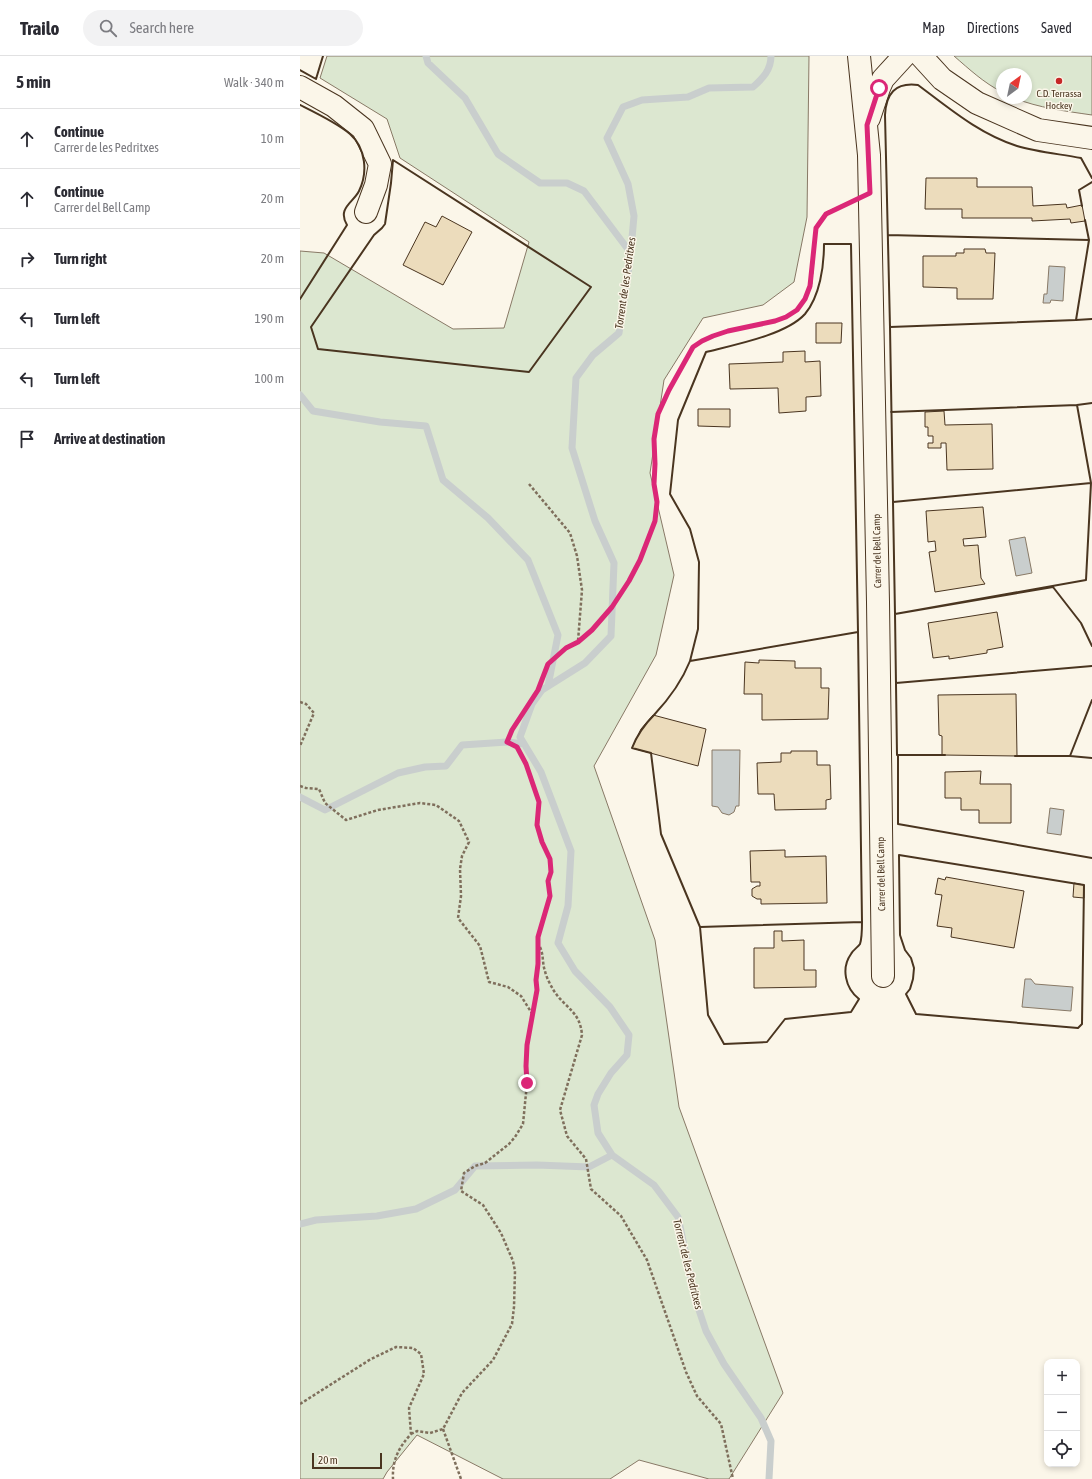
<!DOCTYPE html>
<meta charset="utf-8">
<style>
:root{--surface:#fff;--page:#f2f2f3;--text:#2b2b33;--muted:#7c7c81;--line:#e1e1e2}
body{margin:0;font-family:"Asap Condensed",sans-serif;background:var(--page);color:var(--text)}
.controls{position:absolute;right:12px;bottom:12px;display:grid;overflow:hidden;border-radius:8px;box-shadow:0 2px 6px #0003}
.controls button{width:36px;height:36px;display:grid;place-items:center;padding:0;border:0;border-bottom:1px solid var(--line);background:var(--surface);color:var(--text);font:20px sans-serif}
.compass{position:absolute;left:696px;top:12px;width:36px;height:36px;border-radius:50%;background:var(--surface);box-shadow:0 2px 6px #0003;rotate:33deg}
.scale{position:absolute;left:12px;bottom:10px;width:70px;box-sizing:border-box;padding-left:4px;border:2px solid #4a3520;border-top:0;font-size:11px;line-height:14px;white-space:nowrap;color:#4a3520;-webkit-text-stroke:3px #fbf6e9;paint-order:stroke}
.stop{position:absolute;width:12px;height:12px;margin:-9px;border:3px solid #db2777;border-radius:50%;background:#fff}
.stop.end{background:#db2777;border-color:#fff;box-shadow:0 1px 4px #0008}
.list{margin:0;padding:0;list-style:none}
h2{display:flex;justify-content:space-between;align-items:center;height:52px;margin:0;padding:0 16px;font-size:17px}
h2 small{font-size:13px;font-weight:400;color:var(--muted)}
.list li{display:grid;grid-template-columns:26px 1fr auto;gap:12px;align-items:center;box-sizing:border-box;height:60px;padding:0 16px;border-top:1px solid var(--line)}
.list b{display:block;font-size:15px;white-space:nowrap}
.list p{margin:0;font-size:13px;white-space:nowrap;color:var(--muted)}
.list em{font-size:13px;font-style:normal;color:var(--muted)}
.icon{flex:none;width:22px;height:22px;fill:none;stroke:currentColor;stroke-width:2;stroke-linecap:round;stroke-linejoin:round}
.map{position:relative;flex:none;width:792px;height:1423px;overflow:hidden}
header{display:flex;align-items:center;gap:24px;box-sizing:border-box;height:56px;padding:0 20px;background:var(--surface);border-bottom:1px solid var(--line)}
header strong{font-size:19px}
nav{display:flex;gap:22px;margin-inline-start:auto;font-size:14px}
.search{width:280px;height:36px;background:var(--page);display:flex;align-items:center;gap:10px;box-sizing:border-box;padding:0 14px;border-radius:22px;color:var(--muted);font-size:15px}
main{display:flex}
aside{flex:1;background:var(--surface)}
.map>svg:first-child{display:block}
.green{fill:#dce7d0;stroke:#887966}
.water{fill:#c9cecd;stroke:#887966}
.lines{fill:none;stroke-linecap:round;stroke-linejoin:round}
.stream{stroke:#c9cecd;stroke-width:7}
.building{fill:#ecdcbc;stroke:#4a3520}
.minor-casing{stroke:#4a3520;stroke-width:24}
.path{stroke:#7f6f5c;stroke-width:2.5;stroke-dasharray:3 2;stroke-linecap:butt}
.minor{stroke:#fbf6e9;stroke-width:22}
.wall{stroke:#4a3520;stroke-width:2}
.route{stroke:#db2777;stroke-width:5}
.poi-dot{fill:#c62828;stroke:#fbf6e9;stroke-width:1.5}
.labels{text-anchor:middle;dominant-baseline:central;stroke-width:3;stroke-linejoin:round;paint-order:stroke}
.poi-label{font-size:10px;fill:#4a3520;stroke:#fbf6e9}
.street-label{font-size:10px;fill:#4a3520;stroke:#fbf6e9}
.water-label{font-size:11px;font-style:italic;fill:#4a3520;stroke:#fbf6e9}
</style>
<header>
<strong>Trailo</strong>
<div class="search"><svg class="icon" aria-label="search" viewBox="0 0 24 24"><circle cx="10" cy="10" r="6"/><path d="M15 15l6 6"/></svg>Search here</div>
<nav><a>Map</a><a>Directions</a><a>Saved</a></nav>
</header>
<main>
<aside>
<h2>5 min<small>Walk · 340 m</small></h2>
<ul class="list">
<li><svg class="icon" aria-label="ahead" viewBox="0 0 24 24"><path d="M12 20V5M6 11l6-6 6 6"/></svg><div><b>Continue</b><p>Carrer de les Pedritxes</p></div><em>10 m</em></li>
<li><svg class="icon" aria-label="ahead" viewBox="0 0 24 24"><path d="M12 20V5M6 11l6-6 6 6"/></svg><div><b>Continue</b><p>Carrer del Bell Camp</p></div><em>20 m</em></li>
<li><svg class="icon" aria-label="right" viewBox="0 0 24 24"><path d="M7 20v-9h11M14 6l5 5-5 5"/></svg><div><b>Turn right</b></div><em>20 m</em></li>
<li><svg class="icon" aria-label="left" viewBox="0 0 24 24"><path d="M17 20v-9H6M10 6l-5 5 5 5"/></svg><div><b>Turn left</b></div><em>190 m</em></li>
<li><svg class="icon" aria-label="left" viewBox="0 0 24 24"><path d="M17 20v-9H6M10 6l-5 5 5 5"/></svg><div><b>Turn left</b></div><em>100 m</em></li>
<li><svg class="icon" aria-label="arrive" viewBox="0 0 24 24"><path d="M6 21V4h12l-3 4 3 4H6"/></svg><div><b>Arrive at destination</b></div></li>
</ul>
</aside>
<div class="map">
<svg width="792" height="1423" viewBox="0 0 792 1423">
<rect width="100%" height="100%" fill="#fbf6e9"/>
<!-- green -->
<path class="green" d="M27,0H509L507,161L494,226L463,249L403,262L364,324L350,417L374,519L356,599L294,710L355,884L379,1051L483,1337L429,1423H409L339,1404L310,1423H203L117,1379L87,1416L83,1423H0V195L24,197L153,273L204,272L229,186L100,102L87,63L20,22Z
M654,0H792V59C765,55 739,52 714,42H726V18H702V36C684,27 669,13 654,0Z"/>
<!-- water -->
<path class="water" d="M749,210L765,211L763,245L751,244L750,247H743L744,238H747Z
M725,481L732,517L716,520L709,484Z
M412,694H440L439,750H436L434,756L429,759L422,757L418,751L412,750Z
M750,752L764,754L761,779L747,777Z
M725,923H731L735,928L773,931L771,955L722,951Z"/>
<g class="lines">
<!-- stream -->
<path class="stream" d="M126,0L128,7L165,42L198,98L240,127H267L284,135L330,196
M0,339L13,355L80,366L126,370L143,424L188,462L228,504L258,579L248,630
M0,741L25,754L98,717L125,711L146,710L162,689L207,686L224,688
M0,1168L16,1164L77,1160L116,1153L155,1134L175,1110L237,1109L289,1111L312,1099
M469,1423L471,1385L461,1362L424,1308L406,1275L395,1242L378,1161L354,1129L312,1099L298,1077L294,1049L298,1038L311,1017L327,999L329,979L310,951L275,915L258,887L268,850L271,795L241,716L220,681L232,648L242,634L285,607L311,580L314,507L295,465L272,392L276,322L293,299L319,277L330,204L334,160L328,128L307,82L323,51L342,44L388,41L409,32L453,31C463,22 471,14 471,0"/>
</g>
<!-- building -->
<path class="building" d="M626,122H677V131H732L733,150L766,148L767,152L782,149L785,165L771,167L770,163L732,165V162H662V153H625Z
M142,160L172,176L143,229L103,209L125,166L136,171Z
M664,193H685L686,197H695L693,243H657V232L623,231V200H656V197H664Z
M516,267H542L541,287H516Z
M505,295V306L520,305L521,340L506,341V355L479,357L478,332L430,333L429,308L483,306V296Z
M398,353H430V371L398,370Z
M644,355L645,369L692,368L693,413L647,414L646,387H641V392H628V387H633V380H628V371H625V356Z
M683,451L686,481L663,483L664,490L678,489L681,522L685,528L635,536L629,496L636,495L635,485L628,486L626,455Z
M697,556L703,591L687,594V597L649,603V600L633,602L628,567Z
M459,604L495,605V612H521V632H529L528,663L462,664V638H444L445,606L459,607Z
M716,638L717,700L642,699V680L639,679L638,639Z
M353,659L406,673L398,710L332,692L341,673Z
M491,695H517V709H530L531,743L526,744V753L475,754L474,738H458L457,707L481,706V697H491Z
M681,715L680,728H711V767H679V754H661V742H645V716Z
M485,794V801L526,800L527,847L461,848V843H457L452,840V833L457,830H460V826H451L450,795Z
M646,821L724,835L714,892L651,881L652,872L637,870L642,839L635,838L638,822L645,824Z
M774,827L784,829V842L773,841Z
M474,875H482V885L504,884V914H516V931L454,932V892H474Z"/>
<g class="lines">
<!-- minor casing -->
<g class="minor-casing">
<path id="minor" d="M559,0L569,99L578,546L583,920
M621,0L642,23L677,47L738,74L792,82
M0,31L34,50L63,73L80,108L76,129L66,156
M569,62L579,32L583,23L604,0"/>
</g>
<!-- path -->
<path class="path" d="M229,428L270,477L277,500L282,534L278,585
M0,646L6,648L14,657L0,690
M0,730L6,732L19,733L25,747L46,764L78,754L120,747L136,749L159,765L169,786L162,800L160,813L161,840L158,862L180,890L189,926L208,931L221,940L233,959
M240,891C244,900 242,907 245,915C246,921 251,930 254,935C266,953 280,955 282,979L260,1054L267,1080L286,1103L291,1133L321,1160L347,1204L386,1316L397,1340L421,1368L433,1423
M0,1348L71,1303L96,1291L113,1292L121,1298L124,1318L109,1352L111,1378C99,1391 92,1404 93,1423
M143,1373L161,1423
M111,1378L117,1375L130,1377L143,1373L162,1337L193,1304L212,1268L214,1251L215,1215L213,1205L201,1177L183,1149L161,1135L164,1117L175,1110L185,1107L209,1088L215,1081L223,1068L227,1027L226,1010L227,989L237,934L236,924L238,908V881L250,840L248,825L251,816L250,803L242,786L237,769L239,746L226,708L217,691L207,686L212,674L238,634L248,609L266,592L278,586L292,574L312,551L329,525L340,504L355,465L357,446L354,428L355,408L354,383L358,358L369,334L393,291L402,285L413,280L428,275L475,265L486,261L497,254L505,243L511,230L516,172L526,157L548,147"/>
<!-- minor -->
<use href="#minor" class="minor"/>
<!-- wall -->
<path class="wall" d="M0,14L16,23L23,0
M0,49C16,57 37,67 50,78C66,92 68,117 59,135C53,147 37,152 47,169L0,243
M93,104L291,231L229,316L18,293L11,271L74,179L82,172L85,168L91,127Z
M782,150L779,134L792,126
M785,164L789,184H788
M588,179L789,184L776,264L590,271L585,59C586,38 595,26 618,29C649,52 679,78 717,90C737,96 760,98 781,102L792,122
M524,188H551L558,576L390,605L398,573L399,506L390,473L370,438L378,364L406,296C434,289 486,279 505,258C520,240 524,210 524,188Z
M776,264L792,263
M590,271L593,446L791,427L777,349L591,356
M777,349L792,347
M791,427L786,524L595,558L593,446Z
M558,576L562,866L400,871L361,778L351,697L332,692C337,679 344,669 354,659C368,644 382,625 390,605Z
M596,627L792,610
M598,699V768L792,802
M645,699H597L595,558L753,531L781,567L792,590
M715,700H770L792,644
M770,700L792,702
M599,799L784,829L782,968L778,972L616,958L606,938L610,933L613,923L614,912L611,902L605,894L600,879Z
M562,866C562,872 562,882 560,888C558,891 553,894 551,898C541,912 545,932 559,943L551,956L485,963L467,986L424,988L408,959L400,871Z"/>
</g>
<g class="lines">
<!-- route -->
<path class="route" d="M227,1027L226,1010L227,989L237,934L236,924L238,908V881L250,840L248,825L251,816L250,803L242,786L237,769L239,746L226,708L217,691L207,686L212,674L238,634L248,608L266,592L278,586L292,574L312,551L329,525L340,504L355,465L357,446L354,428L355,408L354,383L358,358L369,334L393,291L402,285L413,280L428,275L475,265L486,261L497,254L505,243L510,230L516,172L526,158L570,137L567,69L579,32"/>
</g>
<!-- markers -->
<circle class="poi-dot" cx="759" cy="25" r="4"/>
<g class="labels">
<!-- poi labels -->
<g class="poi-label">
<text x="759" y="37">C.D. Terrassa<tspan x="759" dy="12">Hockey</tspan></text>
</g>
<!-- street labels -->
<g class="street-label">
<text transform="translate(577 495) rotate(-91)">Carrer del Bell Camp</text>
<text transform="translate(581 818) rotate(-91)">Carrer del Bell Camp</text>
</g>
<!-- water labels -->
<g class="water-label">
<text transform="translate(325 227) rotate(-82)">Torrent de les Pedritxes</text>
<text transform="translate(388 1208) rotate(76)">Torrent de les Pedritxes</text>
</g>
</g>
</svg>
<div class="controls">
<button>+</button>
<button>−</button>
<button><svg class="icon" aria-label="locate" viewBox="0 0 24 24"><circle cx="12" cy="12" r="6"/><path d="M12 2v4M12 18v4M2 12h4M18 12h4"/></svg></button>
</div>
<svg class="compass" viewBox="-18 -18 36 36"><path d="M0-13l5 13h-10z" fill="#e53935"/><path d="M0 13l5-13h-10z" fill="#7c7c81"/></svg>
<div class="scale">20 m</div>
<div class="stop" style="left:579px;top:32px"></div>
<div class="stop end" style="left:227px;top:1027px"></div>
</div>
</main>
